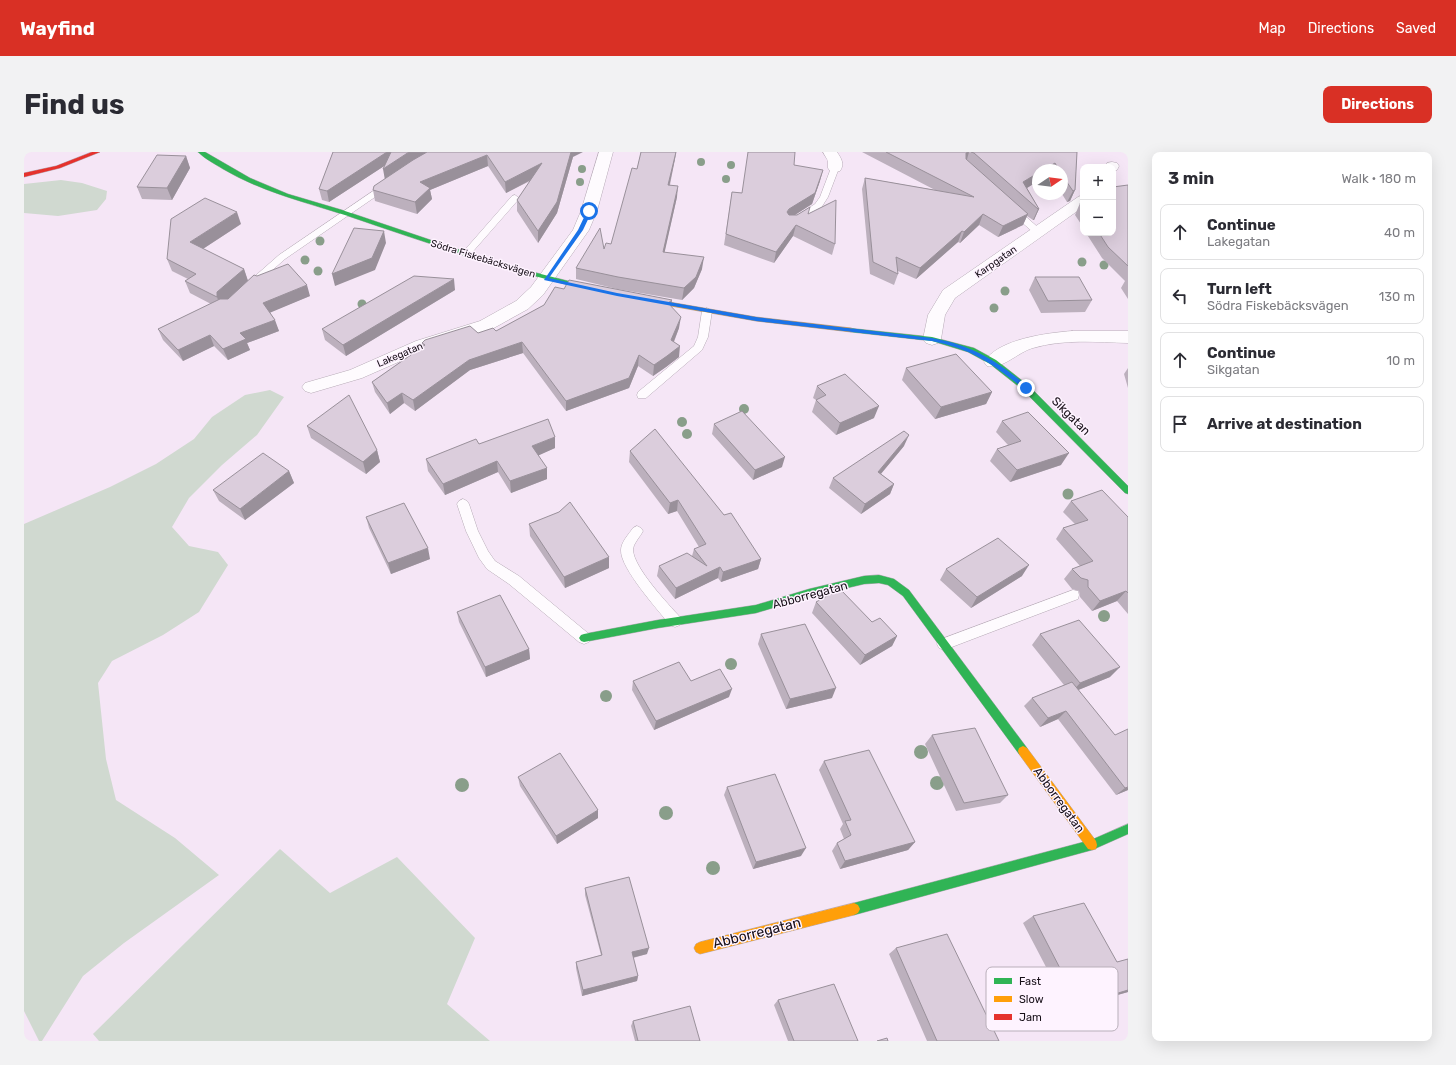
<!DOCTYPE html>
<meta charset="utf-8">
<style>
:root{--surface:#fff;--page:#f2f2f3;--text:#2b2b33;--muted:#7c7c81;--line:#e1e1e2;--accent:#d93025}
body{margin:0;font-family:Rubik,sans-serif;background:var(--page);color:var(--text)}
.controls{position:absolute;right:12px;top:12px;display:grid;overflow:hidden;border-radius:8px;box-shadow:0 4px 16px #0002}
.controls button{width:36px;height:36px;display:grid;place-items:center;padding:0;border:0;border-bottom:1px solid var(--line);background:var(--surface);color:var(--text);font:20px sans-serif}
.compass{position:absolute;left:1008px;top:12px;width:36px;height:36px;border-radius:50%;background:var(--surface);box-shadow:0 4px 16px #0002;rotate:77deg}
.stop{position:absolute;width:12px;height:12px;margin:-9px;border:3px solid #1a73e8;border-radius:50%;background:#fff}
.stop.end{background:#1a73e8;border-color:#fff;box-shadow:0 1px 4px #0008}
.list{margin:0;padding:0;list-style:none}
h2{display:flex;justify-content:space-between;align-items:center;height:52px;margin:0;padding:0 16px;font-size:17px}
h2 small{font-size:13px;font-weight:400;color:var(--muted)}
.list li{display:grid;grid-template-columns:26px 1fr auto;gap:12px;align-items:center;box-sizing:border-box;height:56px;margin:0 8px 8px;padding:0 8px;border:1px solid var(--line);border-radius:8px}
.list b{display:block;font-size:15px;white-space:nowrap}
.list p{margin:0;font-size:13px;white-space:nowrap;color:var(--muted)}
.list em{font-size:13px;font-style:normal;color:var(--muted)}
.icon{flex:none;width:22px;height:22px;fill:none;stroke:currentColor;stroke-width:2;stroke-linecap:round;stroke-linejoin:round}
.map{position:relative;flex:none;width:1104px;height:889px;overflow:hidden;border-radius:8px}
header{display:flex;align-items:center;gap:24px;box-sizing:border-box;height:56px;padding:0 20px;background:var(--accent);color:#fff}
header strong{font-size:19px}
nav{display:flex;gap:22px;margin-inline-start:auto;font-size:14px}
.intro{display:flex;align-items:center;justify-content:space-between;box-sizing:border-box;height:96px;padding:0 24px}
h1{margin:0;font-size:28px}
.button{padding:10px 18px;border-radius:8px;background:var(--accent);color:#fff;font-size:14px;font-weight:700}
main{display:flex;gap:24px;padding:0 24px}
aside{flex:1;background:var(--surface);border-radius:8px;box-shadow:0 4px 16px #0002}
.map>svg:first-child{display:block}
.green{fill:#d0d9d0}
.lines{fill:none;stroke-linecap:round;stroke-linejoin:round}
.lane-casing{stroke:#b7abb7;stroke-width:1}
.street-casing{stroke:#b7abb7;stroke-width:1}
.fast-casing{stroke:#b7abb7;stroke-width:1}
.slow-casing{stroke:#b7abb7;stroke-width:1}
.jam-casing{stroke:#b7abb7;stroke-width:1}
.lane{fill:#fefbfe;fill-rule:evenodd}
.street{fill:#fefbfe;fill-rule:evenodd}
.fast{fill:#30b455;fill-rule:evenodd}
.slow{fill:#ff9f0a;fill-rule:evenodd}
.jam{fill:#e5322d;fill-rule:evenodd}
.tree{fill:#899e8a}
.wall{fill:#bcb0bd}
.shaded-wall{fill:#99909a}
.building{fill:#dbcddc;stroke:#99909a}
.route{fill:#1a73e8}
.labels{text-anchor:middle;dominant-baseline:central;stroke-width:3;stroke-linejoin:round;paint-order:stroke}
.far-street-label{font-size:10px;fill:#170f18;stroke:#fef3ff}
.street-label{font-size:12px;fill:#170f18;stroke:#fef3ff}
.near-street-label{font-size:14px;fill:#170f18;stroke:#fef3ff}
.key{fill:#fef3ff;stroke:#b9afba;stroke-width:1}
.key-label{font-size:11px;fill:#170f18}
</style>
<header>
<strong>Wayfind</strong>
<nav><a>Map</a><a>Directions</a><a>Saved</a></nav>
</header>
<div class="intro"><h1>Find us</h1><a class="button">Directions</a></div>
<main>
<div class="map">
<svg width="1104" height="889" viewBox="0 0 1104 889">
<rect width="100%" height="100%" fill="#f5e6f6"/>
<!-- green -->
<path class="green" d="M37,28L58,31L83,39L82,47L73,58L34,64L0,61V32Z
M246,238L260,245L233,283L198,313L165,346L148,375L165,394L194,400L204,413L175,460L139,483L88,509L74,531L82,607L92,648L151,686L195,723L100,791L59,824L18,889H15L0,859V372L86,335L132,312L170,287L188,265L221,243Z
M256,697L306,741L373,705L451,786L423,852L466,889H75L69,882Z"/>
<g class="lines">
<!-- lane casing -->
<g class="lane-casing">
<path id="lane" d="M811,13L815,16L804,45L797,56L774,71H768L766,69L768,67L791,52L796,45L807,16Z
M364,29L367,30L368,32L367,34L261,107L228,136H222L220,134L222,132L255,103Z
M491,43L495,46L494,48L445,104H439L437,102L439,100L488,44Z
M988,54L991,55L1017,78L1019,80L1017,82H1011L985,59L983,57Z
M683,156L688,159L684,185L678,198L622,246H614L613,243L614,240L670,194L674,185L678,159Z
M439,347L443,349L445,352L454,379L464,399L471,409L495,424L565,482L567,486L565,490L560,492L555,490L485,432L463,417L455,406L442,379L433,352L435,349Z
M613,374L617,376L619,379C616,385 609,392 609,398C610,416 644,452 656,465L658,469L656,473L651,475L646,473C634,458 596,416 597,398C597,390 605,382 609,376Z
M1049,438L1054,439L1055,443L1054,447L920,498L915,496L913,492L915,488Z"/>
</g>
<!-- street casing -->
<g class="street-casing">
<path id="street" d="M575,0H589L573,59L565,78L519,143L504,157L468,177L404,197L338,226L287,241L281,239L278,235L281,231L326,218L392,189L456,169L492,149L507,135L549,78L557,59Z
M799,0H813C817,6 821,12 816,19L811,20L806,19L804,16V9Z
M1088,10L1093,11L1095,14L1093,18L1089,19V15H1081L1083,11Z
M1059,43V55L931,146L921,163L917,187L914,191L908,193L902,191L899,187L904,163L919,138L1054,45Z
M1048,179H1104V191C1073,190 1039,187 1009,196C994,200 978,218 963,214L960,210C974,187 1023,181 1048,179Z"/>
</g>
<!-- fast casing -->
<g class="fast-casing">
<path id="fast" d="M174,0H181L226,26L264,42L318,58L451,103L513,121L575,137L576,138L573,140C488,120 406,92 324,64C281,50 238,40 199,17C191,12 181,7 174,0Z
M824,176L908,185L950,196L972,208L1005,234L1104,334V342L1101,341L999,238L966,212L944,200L908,189L827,180L823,178Z
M855,423L870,427L885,438L1003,596L1004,599L1003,602L999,604L995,602L879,444L864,433L855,431L840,432L785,445L732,461L634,476L560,490L557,489L555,486L557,483L560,482L634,468L732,453L785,437L840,424Z
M1104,672V682L1068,698L830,763L826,761L824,757L826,753L830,751L1067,688Z"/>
</g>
<!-- slow casing -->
<g class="slow-casing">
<path id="slow" d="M616,145L732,165L827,176L831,178L827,180L732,169L618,149L615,147Z
M999,594L1003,596L1072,689L1073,693L1072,697L1068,698L1064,697L995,602L994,599L995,596Z
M830,751L834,753L836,757L834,761L830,763L676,802L672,800L670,796L672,792L676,790Z"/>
</g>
<!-- jam casing -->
<g class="jam-casing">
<path id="jam" d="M68,0H76L36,16L0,25V21L32,14Z"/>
</g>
<!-- lane -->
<use href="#lane" class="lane"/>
<!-- street -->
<use href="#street" class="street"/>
<!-- fast -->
<use href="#fast" class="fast"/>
<!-- slow -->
<use href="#slow" class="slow"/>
<!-- jam -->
<use href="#jam" class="jam"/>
</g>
<!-- trees -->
<g class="tree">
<circle cx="677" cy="10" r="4"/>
<circle cx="707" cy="13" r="4"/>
<circle cx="558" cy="17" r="4"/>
<circle cx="702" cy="27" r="4"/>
<circle cx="556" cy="30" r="4"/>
<circle cx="296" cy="89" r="4.5"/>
<circle cx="281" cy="108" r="4.5"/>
<circle cx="1058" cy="110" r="4.5"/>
<circle cx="1080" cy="113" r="4.5"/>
<circle cx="294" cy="119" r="4.5"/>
<circle cx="981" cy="139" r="4.5"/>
<circle cx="338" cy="152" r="4.5"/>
<circle cx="970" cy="156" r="4.5"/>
<circle cx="720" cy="257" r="5"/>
<circle cx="658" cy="270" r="5"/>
<circle cx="663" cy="282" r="5"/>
<circle cx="1044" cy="342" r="5.5"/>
<circle cx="1080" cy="464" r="6"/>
<circle cx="707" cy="512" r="6"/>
<circle cx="582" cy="544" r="6"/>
<circle cx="897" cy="600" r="7"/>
<circle cx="913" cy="631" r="7"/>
<circle cx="438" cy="633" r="7"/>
<circle cx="642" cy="661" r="7"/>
<circle cx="689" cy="716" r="7"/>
</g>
<!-- wall -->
<path class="wall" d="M309,0L549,5L533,61L514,91L493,59V48L506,29L482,41L464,14L406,38L408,47L393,62L351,49L349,38L361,27L360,14L305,50L298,48L295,37Z
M617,0H652L651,7L646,33L653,45L640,101L678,117L670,136L658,148L593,137L552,127V116L587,92L613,17Z
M838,0H1053L1051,38L1046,49L1043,50L1038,42V18H1014V29L1003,36L1015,57L1010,68H1009L1003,64L999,73L974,85L955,73L936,91L934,90L892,127L874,119V122L870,133L846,122L838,37L841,26L911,38Z
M162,4L166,16L148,48L118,47L113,35Z
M770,13L796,29L788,52L771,63L784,61L811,92L808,103L769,84L750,111L700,93L708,40L718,41Z
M1104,33V147L1097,136L1101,129L1078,106L1062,81H1089Z
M1059,50V75L1051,63L1056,51Z
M217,72L179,97L220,117L224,129L233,124L286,144L246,160L255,179L223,191L226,198L204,208L190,194L159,209L139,188L134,177L187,152L166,141L161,129L164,127L148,119L143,107Z
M1011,125L1068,148L1061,160L1017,161L1005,138Z
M540,137L647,154L655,176L650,190L655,205L642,215L629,224L614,214L605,236L542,259L499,201L446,218L391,259L380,251L366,262L351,240L348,230L398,195V191L454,181L472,179L520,153Z
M431,138L322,204L301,188L298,177Z
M882,216L968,240L962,252L911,267L878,228Z
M1104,216V236L1100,222Z
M793,234L850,266L812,283L788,260L792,248L789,246Z
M978,269L1037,313L986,330L966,309L973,297L984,293L972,280Z
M690,272L758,315L729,328L688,282Z
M283,274L353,298L356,310L342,322L287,286Z
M455,292L531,296L514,303L523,327L487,341L474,320L421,343L404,319L402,307Z
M880,294L857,322L870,332L866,342L837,362L805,336L809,326Z
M606,299L700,363L737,407L734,417L697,430L694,426L651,447L633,424L635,414L668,404L670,397L675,395L653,359L644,362L605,310Z
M265,319L270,331L221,368L195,349L189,338Z
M1047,349L1104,365V462L1093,449L1068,459L1056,445L1055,439L1048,437L1040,427L1048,417L1056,414L1032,387L1039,376L1051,372L1039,360Z
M342,365L406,407L367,422L345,376Z
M505,372L585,416L541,436L506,384Z
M922,417L998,424L947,456L916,428Z
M792,450L848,470L873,484L868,494L836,513L788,461Z
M433,460L505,497L506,507L462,525L435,470Z
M737,482L808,546L762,557L734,492Z
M1016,482L1086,525L1054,538L1104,638L1092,643L1034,567L1016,575L1000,554L1008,546L1040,533L1008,493Z
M609,529H667L705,545L630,578L608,538Z
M908,583L984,643L976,651L932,659L901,592Z
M800,609L891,690L884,698L816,717L808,699L813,691L820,687L816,677L819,672L795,618Z
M494,625L574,666L533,692L496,634Z
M703,635L777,704L729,717L700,643Z
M561,736L623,802L609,806L614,824L613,829L558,844L552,816V810L577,803L561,743Z
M1009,764L1093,810L1104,807V840L1044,857L999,771Z
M872,796L975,889H903L865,802Z
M754,848L834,889H764L750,853Z
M609,869L676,889H611L607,874Z"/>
<!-- shaded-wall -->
<path class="shaded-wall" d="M363,0H369L371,7L305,50L303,39Z
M385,0H408L361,28L359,17Z
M547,0H559L549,5L533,61L514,91V79Z
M652,0L651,7L643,44L644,33Z
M945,0L942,11V1Z
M463,3L464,14L406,38L408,47L393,62L391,50L396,30Z
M162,4L166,16L148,48L143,36Z
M518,11V22L482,41L481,30Z
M1031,11L1028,18H1019Z
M799,18L796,29L788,52L763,68V60Z
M1014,21V29L995,41L999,30Z
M654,34L653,45L638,112L639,100Z
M1051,38L1046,49L1043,50L1049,39Z
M1014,57H1015L1010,68H1009Z
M213,60L217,72L171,102L166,90Z
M959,62L955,73L936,91L940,80Z
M1004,62L999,73L974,85L979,74Z
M772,73L769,84L750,111L752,100Z
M360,79L362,91L351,118L311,134L308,122Z
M938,79L934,90L892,127L896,116Z
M680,105L678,117L670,136L658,148L660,136Z
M220,117L224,129L197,157L193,145V140Z
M430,127L431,138L322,204L319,193Z
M283,133L286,144L243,162L239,151Z
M648,148L647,159L644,151Z
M657,165L655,176L646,199L647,188Z
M251,168L255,179L223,191L226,198L204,208L199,197L216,181Z
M186,183L190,194L159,209L154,198Z
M498,190L499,201L446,218L391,259L389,248L445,208Z
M656,194L655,205L642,215L629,224L630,213Z
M615,203L614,214L605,236L542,259V249Z
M968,240L962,252L911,267L917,255Z
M378,241L380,251L366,262L363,251Z
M855,254L850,266L812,283L816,271Z
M885,283L880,294L850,330L854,320Z
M531,285V296L509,306L508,294Z
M353,298L356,310L342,322L339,310Z
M1045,301L1037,313L986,330L993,318Z
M761,305L758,315L729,328L731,318Z
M473,309L474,320L421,343L419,332Z
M523,316V327L487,341L486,329Z
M265,319L270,331L221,368L216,357Z
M870,332L866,342L837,362L841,352Z
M654,348L653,359L644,362L646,351Z
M404,396L406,407L367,422L364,411Z
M585,405V416L541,436L540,425Z
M737,407L734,417L697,430L699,420Z
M1005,413L998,424L947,456L953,445Z
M696,415L694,426L651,447L652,436Z
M1102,439L1093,449L1068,459L1076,449Z
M873,484L868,494L836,513L841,503Z
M505,497L506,507L462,525L461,515Z
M1096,515L1086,525L1047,541L1056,531Z
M812,536L808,546L762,557L766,547Z
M708,537L705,545L630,578L632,569Z
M1042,559L1034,567L1016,575L1024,566Z
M1104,635V638L1092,643L1101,636Z
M574,658V666L533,692L532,684Z
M891,690L884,698L816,717L821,709Z
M782,696L777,704L729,717L732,710Z
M625,796L623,802L607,806L608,800Z
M614,824L613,829L558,844L559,838Z
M1104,838V840L1044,857L1055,853Z"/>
<!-- building -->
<path class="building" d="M309,0H363L303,39L295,37Z
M367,0H385L359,17Z
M403,0H547L533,50L514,79L493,48L518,11L481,30L463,3L396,30L406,36L391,50L349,38L350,34L389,8Z
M617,0H652L644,33L654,34L639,100L680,105L672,125L660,136L594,125L552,116L576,76L580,97L582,91L587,92L608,16L613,17Z
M724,0H771L770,13L799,18L791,41L765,57L763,60L765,63H773L786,55L784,62L812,48L811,92L772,73L752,100L702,82L708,40L718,41Z
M862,0H945L942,1V7L1004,62L979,74L959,62L940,80L938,79L896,116L872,105L874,122L849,110L841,26L950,45Z
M947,0H1053L1051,38L1049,39L1038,23V18H1035L1031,11L1019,18H1014V21L999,30L1015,57H1014L950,1Z
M133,3L162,4L143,36L113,35Z
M1104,33V114L1084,95L1075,81H1089V35Z
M181,46L213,60L166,90L220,117L193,140V145L161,129L172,122L143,107L147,67Z
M1059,50V55L1056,51Z
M330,76L360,79L348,106L308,122Z
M264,112L283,133L239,151L251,168L216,181L222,187L199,197L186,183L154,198L134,177L196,147H204L230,123L233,124Z
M390,124L430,127L319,193L298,177Z
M1011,125H1055L1068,148L1024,149Z
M545,128L648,148L644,151L657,165L647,188L656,194L643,204L630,213L615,203L605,226L542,249L498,190L445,208L389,248L378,241L363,251L348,230L401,193L398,191L401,188L446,174L454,181L469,176L472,179L520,153L531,135L540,137Z
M932,202L968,240L917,255L882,216Z
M821,222L855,254L816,271L792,248L802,243L793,234Z
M325,243L353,298L339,310L283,274Z
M718,259L761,305L731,318L690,272Z
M1004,260L1045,301L993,318L973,297L997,289L978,269Z
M524,267L531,285L508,294L523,316L486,329L473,309L419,332L402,307L452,287L455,292Z
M631,277L700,363L707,361L737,407L699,420L696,415L652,436L635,414L663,401L683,414L670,397L682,392L654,348L646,351L606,299Z
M880,279L885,283L854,320L870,332L841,352L809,326Z
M239,301L265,319L216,357L189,338Z
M1078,338L1104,365V441L1102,439L1076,449L1064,435V428L1057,426L1048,417L1069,409L1039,376L1064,368L1047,349Z
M546,350L585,405L540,425L505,372L535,360Z
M380,351L404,396L364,411L342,365Z
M974,386L1005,413L953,445L922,417Z
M816,437L848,470L856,466L873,484L841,503L792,450Z
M476,443L505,497L461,515L433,460Z
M1055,468L1096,515L1056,531L1016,482Z
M781,472L812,536L766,547L737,482Z
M655,510L667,529L696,517L708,537L632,569L609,529Z
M1048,530L1091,583L1104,577V635L1101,636L1042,559L1024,566L1008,546Z
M951,576L984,643L940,651L908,583Z
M845,598L891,690L821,709L813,691L827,683L821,669L827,668L800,609Z
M536,601L574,658L532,684L494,625Z
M751,622L782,696L732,710L703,635Z
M605,725L625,796L608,800L614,824L559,838L552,810L578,803L561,736Z
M1060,751L1093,810L1104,807V838L1055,853L1009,764Z
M923,782L975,889H913L872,796Z
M810,832L834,889H770L754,848Z
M666,854L676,889H614L609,869Z
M863,886L864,889H853Z"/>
<!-- route -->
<path class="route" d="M565,58L568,59L559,78L525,126L593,141L732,165L908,186C940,192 962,202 988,222C993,226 1000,230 1005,236L1000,237C967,211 950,198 908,189L732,169L593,144L520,128L554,78L563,59Z"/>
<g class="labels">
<!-- far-street labels -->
<g class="far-street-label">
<text transform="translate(459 107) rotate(17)">Södra Fiskebäcksvägen</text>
<text transform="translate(972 110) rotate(-35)">Karpgatan</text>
<text transform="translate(376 203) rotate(-23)">Lakegatan</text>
</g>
<!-- street labels -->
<g class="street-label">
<text transform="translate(1047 264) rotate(45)">Sikgatan</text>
<text transform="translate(786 443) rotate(-15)">Abborregatan</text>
<text transform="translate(1035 648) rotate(54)">Abborregatan</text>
</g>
<!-- near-street labels -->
<g class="near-street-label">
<text transform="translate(733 781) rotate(-14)">Abborregatan</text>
</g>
</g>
<!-- legend -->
<rect x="962" y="815" width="132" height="64" rx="6" class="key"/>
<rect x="970" y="826" width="18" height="6" fill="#30b455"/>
<rect x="970" y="844" width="18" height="6" fill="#ff9f0a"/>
<rect x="970" y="862" width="18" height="6" fill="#e5322d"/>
<g class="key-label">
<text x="995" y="833">Fast</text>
<text x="995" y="851">Slow</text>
<text x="995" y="869">Jam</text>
</g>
</svg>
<div class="controls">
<button>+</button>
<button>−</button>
</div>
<svg class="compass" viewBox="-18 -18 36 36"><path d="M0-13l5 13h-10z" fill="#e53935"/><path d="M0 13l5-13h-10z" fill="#7c7c81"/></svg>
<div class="stop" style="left:565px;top:59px"></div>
<div class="stop end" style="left:1002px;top:236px"></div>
</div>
<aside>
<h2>3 min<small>Walk · 180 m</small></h2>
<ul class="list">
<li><svg class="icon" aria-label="ahead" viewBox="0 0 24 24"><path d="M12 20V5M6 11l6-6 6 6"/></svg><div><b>Continue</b><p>Lakegatan</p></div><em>40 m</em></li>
<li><svg class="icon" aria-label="left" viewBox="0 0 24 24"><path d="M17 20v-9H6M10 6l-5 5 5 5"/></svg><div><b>Turn left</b><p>Södra Fiskebäcksvägen</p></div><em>130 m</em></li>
<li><svg class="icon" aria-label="ahead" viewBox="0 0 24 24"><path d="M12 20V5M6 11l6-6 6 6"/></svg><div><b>Continue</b><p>Sikgatan</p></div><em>10 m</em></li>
<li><svg class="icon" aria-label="arrive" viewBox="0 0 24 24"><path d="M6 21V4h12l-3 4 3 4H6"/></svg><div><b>Arrive at destination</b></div></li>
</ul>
</aside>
</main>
